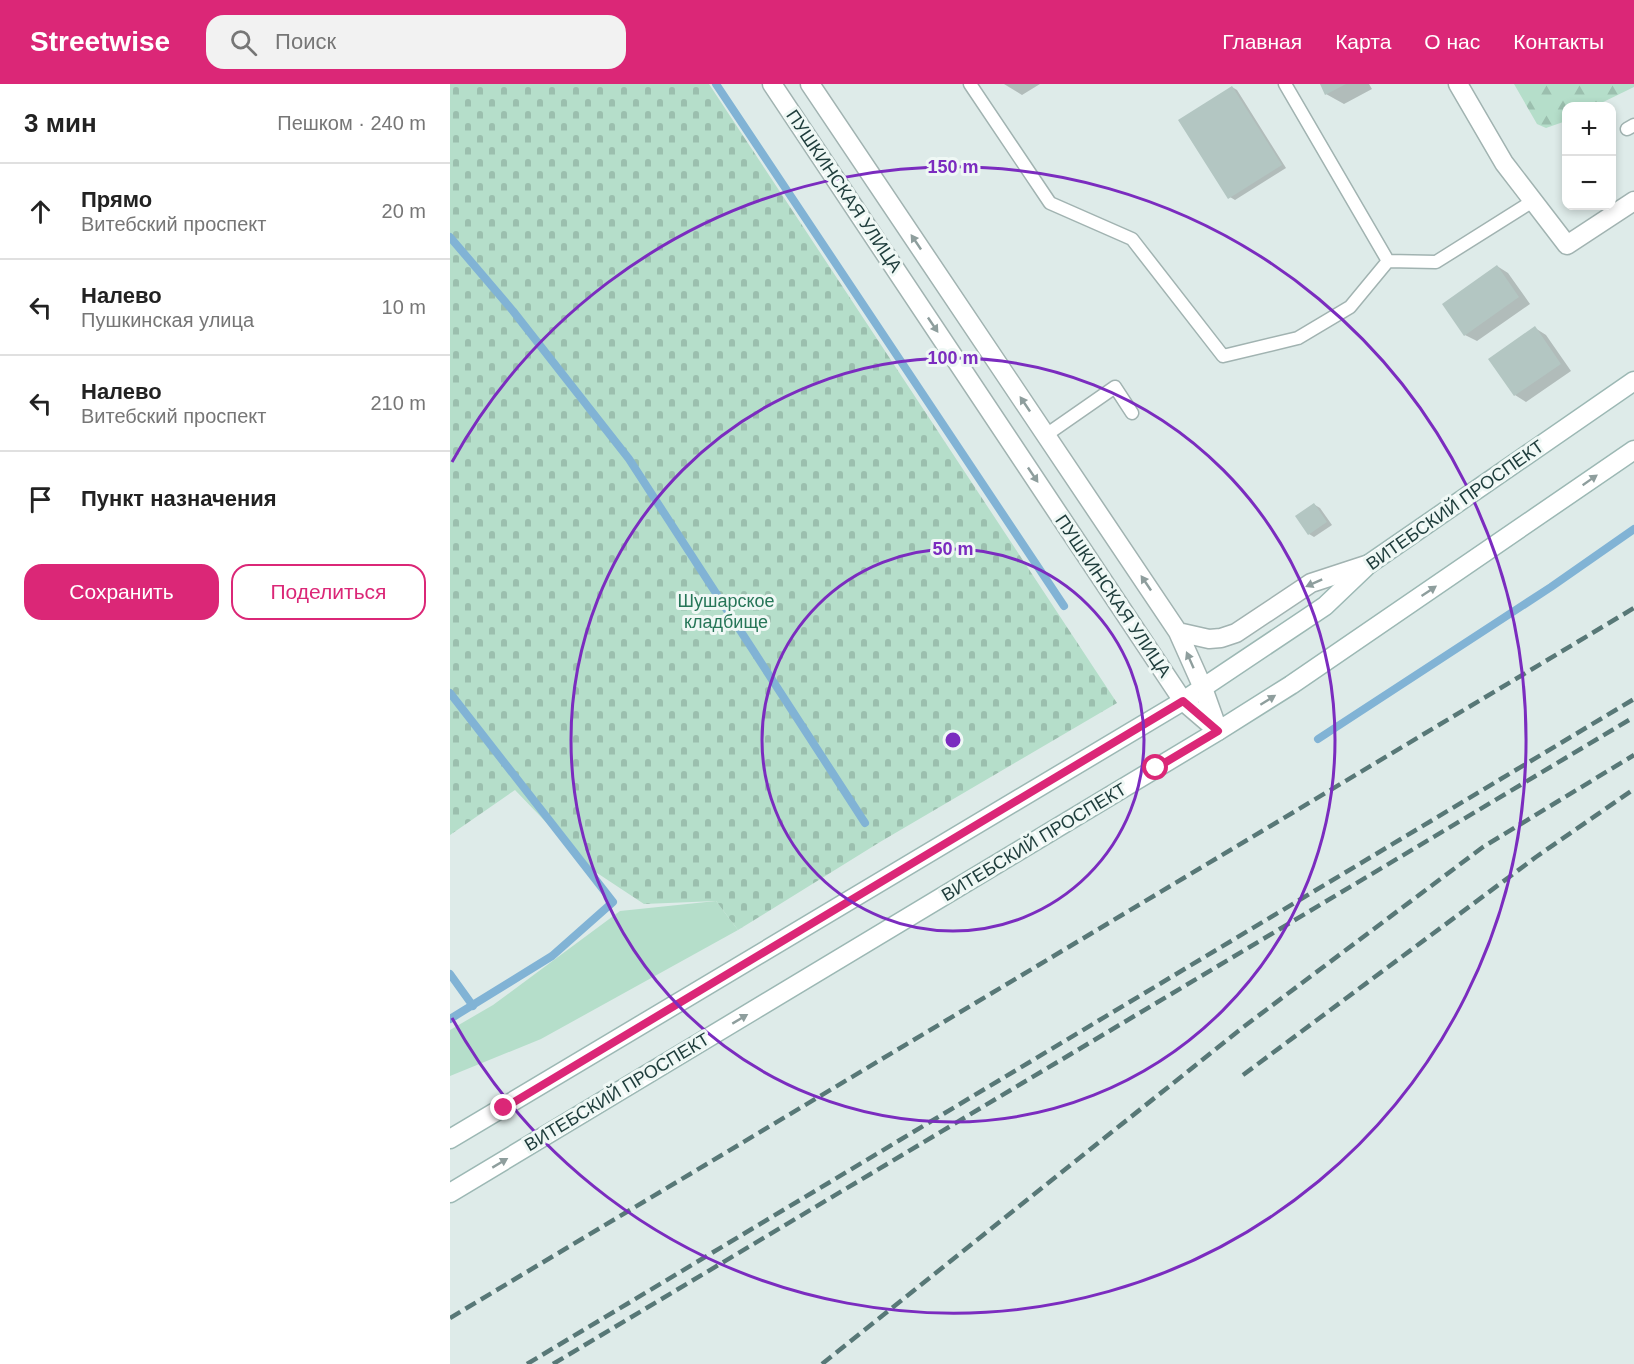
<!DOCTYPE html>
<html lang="ru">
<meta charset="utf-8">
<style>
:root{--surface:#fff;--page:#f2f2f2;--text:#222;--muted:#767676;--line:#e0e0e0;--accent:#db2777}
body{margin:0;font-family:Arial,sans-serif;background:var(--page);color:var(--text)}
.controls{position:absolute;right:18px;top:18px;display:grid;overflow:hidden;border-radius:12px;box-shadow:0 3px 9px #0003}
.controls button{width:54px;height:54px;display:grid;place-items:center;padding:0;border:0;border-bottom:2px solid var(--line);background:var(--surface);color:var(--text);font:30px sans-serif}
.stop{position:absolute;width:18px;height:18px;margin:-14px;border:4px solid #db2777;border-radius:50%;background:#fff}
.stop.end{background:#db2777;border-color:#fff;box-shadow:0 2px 6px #0008}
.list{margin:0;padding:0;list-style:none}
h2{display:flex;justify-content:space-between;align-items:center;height:78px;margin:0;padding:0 24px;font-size:26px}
h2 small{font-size:20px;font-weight:400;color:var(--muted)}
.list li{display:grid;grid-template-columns:39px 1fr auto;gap:18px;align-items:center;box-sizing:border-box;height:96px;padding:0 24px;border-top:2px solid var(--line)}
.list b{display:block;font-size:22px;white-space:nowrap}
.list p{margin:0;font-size:20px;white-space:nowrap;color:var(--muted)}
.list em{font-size:20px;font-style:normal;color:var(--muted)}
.actions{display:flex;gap:12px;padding:18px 24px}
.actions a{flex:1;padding:14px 0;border:2px solid var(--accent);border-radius:18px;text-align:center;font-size:21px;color:var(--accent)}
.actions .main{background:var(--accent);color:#fff}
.icon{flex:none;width:33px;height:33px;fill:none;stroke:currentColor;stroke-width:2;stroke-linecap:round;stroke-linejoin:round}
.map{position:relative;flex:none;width:1184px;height:1280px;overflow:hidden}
header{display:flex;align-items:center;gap:36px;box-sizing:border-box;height:84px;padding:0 30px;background:var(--accent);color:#fff}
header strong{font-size:28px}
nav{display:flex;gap:33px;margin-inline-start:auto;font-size:21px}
.search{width:420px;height:54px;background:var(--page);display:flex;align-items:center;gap:15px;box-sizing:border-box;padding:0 21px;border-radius:18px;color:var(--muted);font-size:22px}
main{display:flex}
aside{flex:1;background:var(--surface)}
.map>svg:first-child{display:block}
.green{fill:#b5deca}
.forest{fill:url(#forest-firs)}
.cemetery{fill:url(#cemetery-stones)}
.shadow{fill:#0003}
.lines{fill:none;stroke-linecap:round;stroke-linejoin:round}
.stream{stroke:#81b3d5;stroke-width:8}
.building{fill:#b3c6c2}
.service-casing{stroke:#a1b3b1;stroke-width:15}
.tertiary-casing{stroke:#a1b3b1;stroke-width:21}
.secondary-casing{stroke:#9cb8b4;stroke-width:21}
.service{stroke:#fff;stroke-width:12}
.tertiary{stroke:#fff;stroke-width:18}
.secondary{stroke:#fff;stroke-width:18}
.rail{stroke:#587877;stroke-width:4.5;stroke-dasharray:12 6;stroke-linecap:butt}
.oneway{fill:#8e9e9d}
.route{stroke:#db2777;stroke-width:8}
.ring{fill:none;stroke:#7b2cbf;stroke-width:3}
.labels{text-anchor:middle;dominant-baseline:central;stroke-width:6;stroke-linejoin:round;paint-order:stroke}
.street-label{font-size:18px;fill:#1e3c3b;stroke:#eff8f5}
.park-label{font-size:18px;fill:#267658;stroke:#eff8f5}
.centre{fill:#7b2cbf;stroke:#eff8f5;stroke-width:3}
.ring-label{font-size:18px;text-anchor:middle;font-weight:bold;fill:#7b2cbf;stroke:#eff8f5;stroke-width:6;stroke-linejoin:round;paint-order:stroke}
</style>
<header>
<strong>Streetwise</strong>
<div class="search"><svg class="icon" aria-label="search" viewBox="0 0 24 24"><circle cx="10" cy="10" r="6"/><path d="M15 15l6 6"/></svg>Поиск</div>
<nav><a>Главная</a><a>Карта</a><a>О нас</a><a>Контакты</a></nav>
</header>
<main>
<aside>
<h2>3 мин<small>Пешком · 240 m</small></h2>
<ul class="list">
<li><svg class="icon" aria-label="ahead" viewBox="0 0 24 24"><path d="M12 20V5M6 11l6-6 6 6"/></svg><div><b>Прямо</b><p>Витебский проспект</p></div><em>20 m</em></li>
<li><svg class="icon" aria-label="left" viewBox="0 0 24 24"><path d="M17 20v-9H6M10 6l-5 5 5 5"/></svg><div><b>Налево</b><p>Пушкинская улица</p></div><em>10 m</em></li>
<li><svg class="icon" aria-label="left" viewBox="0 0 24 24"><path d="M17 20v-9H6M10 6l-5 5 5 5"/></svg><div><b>Налево</b><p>Витебский проспект</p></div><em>210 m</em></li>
<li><svg class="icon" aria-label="arrive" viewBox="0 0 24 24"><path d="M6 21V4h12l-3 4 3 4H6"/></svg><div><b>Пункт назначения</b></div></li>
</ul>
<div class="actions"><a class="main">Сохранить</a><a>Поделиться</a></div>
</aside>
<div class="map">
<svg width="1184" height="1280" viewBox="0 0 1184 1280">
<defs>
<pattern id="forest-firs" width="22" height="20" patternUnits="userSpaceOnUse" patternTransform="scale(1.5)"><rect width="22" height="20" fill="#b5deca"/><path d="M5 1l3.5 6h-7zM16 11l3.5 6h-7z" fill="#9bbfae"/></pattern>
<pattern id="cemetery-stones" width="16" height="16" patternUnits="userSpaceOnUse" patternTransform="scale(1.5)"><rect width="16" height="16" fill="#b5deca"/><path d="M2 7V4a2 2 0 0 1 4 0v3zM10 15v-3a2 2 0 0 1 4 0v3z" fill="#9bbfae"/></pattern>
</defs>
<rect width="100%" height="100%" fill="#deebe9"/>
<!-- green -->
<path class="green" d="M266,817L288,846L91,955L0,992V946L43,921L170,827Z"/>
<!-- forest -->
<path class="forest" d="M1064,0H1184V3L1145,22H1116V37L1096,44L1087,40Z"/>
<!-- cemetery -->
<path class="cemetery" d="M0,0H259L667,619L430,758L288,846L266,817L194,820L141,785L65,706L0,751Z"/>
<!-- shadow -->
<path class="shadow" d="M554,0H590L572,11Z
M871,0H919L922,5L894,20L876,10Z
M782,3L787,6L836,84L785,116L780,113Z
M1047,182L1058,189L1080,220L1027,257L1015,251Z
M1085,244L1096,251L1121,287L1076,318L1065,311Z
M865,421L870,424L882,441L864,453L859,450Z"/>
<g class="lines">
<!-- stream -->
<path class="stream" d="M266,0L614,522
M0,153L63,227L179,375L415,739
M0,609L163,818L102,872L0,935
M868,655L1101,503L1184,445
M0,890L23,922"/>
</g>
<!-- building -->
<path class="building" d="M870,0H896L875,11Z
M782,2L832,81L778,115L728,36Z
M1047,181L1069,213L1014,252L992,220Z
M1085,242L1111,280L1064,312L1038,275Z
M864,419L877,438L858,451L845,432Z"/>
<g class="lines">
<!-- service casing -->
<g class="service-casing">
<path id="service" d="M520,0L600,119L682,155L773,272L848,254L900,223L938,177L986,178L1083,117
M835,0L938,177
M1177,45L1184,41
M596,351L665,303L682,329"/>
</g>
<!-- tertiary casing -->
<g class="tertiary-casing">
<path id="tertiary" d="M322,0L733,617L768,647
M360,0L728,548L753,604L768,646
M1008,0L1054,79L1117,161L1184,117
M728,548L759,555L771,554L786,549L861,499L919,480"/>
</g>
<!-- secondary casing -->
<g class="secondary-casing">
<path id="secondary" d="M0,1055L733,617L875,522L919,480L1184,297
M0,1109L768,647L841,601L1184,366"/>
</g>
<!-- service -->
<use href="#service" class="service"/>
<!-- tertiary -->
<use href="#tertiary" class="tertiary"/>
<!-- secondary -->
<use href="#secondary" class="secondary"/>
<!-- rail -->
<path class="rail" d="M793,991L1086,773L1184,705
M0,1234L1184,524
M77,1280L1184,615
M103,1280L1184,633
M372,1280L792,944L1033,763L1184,671"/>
</g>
<!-- one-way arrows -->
<defs><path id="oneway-solid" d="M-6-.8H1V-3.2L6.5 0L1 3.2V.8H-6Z" transform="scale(1.5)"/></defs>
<g class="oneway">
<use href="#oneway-solid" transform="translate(466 158) rotate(-124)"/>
<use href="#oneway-solid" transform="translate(483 241) rotate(56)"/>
<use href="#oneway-solid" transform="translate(575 320) rotate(-124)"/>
<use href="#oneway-solid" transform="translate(583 391) rotate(56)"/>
<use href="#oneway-solid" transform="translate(1140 396) rotate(-35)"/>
<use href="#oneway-solid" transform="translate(696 499) rotate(-124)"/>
<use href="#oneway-solid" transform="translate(864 499) rotate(156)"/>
<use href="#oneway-solid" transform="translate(979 507) rotate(-34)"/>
<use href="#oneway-solid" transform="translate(740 576) rotate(-114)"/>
<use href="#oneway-solid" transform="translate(818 616) rotate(-32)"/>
<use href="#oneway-solid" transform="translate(290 935) rotate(-31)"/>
<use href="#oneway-solid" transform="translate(50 1079) rotate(-31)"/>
</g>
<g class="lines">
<!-- route -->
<path class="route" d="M54,1024L733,617L768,647L706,684"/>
</g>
<!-- distance rings -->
<g class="ring">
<circle cx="503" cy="656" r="191"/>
<circle cx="503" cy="656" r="382"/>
<path d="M2 378A573 573 0 1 1 2 934"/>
</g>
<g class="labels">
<!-- street labels -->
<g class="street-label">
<text transform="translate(394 107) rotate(56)">ПУШКИНСКАЯ УЛИЦА</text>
<text transform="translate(1005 421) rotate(-35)">ВИТЕБСКИЙ ПРОСПЕКТ</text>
<text transform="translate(663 512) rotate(56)">ПУШКИНСКАЯ УЛИЦА</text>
<text transform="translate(584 758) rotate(-31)">ВИТЕБСКИЙ ПРОСПЕКТ</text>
<text transform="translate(167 1008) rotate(-31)">ВИТЕБСКИЙ ПРОСПЕКТ</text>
</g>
<!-- park labels -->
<g class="park-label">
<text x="276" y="517">Шушарское<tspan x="276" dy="21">кладбище</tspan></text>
</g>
</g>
<circle cx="503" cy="656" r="9" class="centre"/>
<g class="ring-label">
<text x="503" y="89">150 m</text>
<text x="503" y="280">100 m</text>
<text x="503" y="471">50 m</text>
</g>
</svg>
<div class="controls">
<button>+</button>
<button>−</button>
</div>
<div class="stop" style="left:706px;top:684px"></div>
<div class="stop end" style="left:54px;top:1024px"></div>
</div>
</main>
